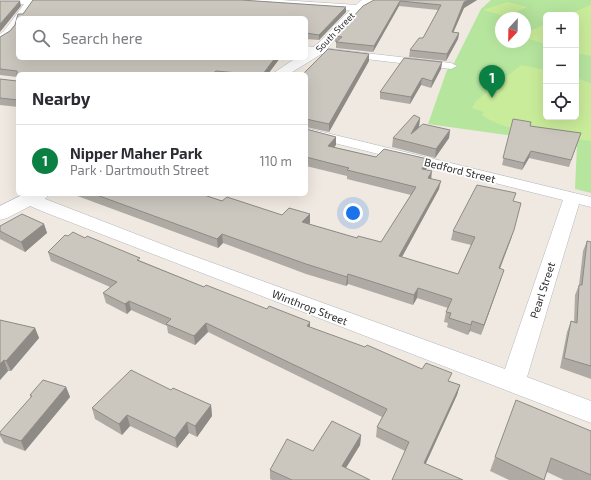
<!DOCTYPE html>
<meta charset="utf-8">
<style>
:root{--surface:#fff;--page:#f7f7f7;--text:#2b2b33;--muted:#7c7c81;--line:#e1e1e2;--accent:#0b8043}
body{margin:0;font-family:"Exo 2",sans-serif;background:var(--page);color:var(--text)}
.controls{position:absolute;right:12px;top:12px;display:grid;overflow:hidden;border-radius:6px;box-shadow:0 4px 16px #0002}
.controls button{width:36px;height:36px;display:grid;place-items:center;padding:0;border:0;border-bottom:1px solid var(--line);background:var(--surface);color:var(--text);font:20px sans-serif}
.compass{position:absolute;left:495px;top:12px;width:36px;height:36px;border-radius:50%;background:var(--surface);box-shadow:0 4px 16px #0002;rotate:202deg}
.you{position:absolute;left:353px;top:213px;width:14px;height:14px;margin:-10px;border:3px solid #fff;border-radius:50%;background:#1a73e8;box-shadow:0 0 0 6px #1a73e833}
.badge{display:grid;place-items:center;width:26px;height:26px;border-radius:50%;background:var(--accent);color:#fff;font-size:13px;font-weight:700}
.pin{position:absolute;translate:-50% -33px;filter:drop-shadow(0 1px 2px #0008)}
.pin::after{content:'';position:absolute;top:21px;width:14px;height:12px;background:inherit;clip-path:polygon(0 0,100% 0,50% 100%)}
.list{margin:0;padding:0;list-style:none}
h2{display:flex;justify-content:space-between;align-items:center;height:52px;margin:0;padding:0 16px;font-size:17px}
h2 small{font-size:13px;font-weight:400;color:var(--muted)}
.list li{display:grid;grid-template-columns:26px 1fr auto;gap:12px;align-items:center;box-sizing:border-box;height:72px;padding:0 16px;border-top:1px solid var(--line)}
.list b{display:block;font-size:15px;white-space:nowrap}
.list p{margin:0;font-size:13px;white-space:nowrap;color:var(--muted)}
.list em{font-size:13px;font-style:normal;color:var(--muted)}
.icon{flex:none;width:22px;height:22px;fill:none;stroke:currentColor;stroke-width:2;stroke-linecap:round;stroke-linejoin:round}
.map{position:relative;flex:none;width:591px;height:480px;overflow:hidden}
.search{position:absolute;background:var(--surface);box-shadow:0 4px 16px #0002;left:16px;top:16px;width:292px;height:44px;display:flex;align-items:center;gap:10px;box-sizing:border-box;padding:0 14px;border-radius:6px;color:var(--muted);font-size:15px}
.panel{position:absolute;background:var(--surface);box-shadow:0 4px 16px #0002;left:16px;top:72px;width:292px;height:124px;border-radius:6px}
.map>svg:first-child{display:block}
.green{fill:#b6e59e;fill-rule:evenodd}
.pitch{fill:#c9ec9a}
.lines{fill:none;stroke-linecap:round;stroke-linejoin:round}
.minor-casing{stroke:#b4b7c1;stroke-width:1}
.tertiary-casing{stroke:#b4b7c1;stroke-width:1}
.secondary-casing{stroke:#b4b7c1;stroke-width:1}
.minor{fill:#fff;fill-rule:evenodd}
.tertiary{fill:#fff;fill-rule:evenodd}
.secondary{fill:#fff;fill-rule:evenodd}
.wall{fill:#afaba4}
.shaded-wall{fill:#8e8b86}
.building{fill:#cbc7bf;stroke:#8e8b86}
.labels{text-anchor:middle;dominant-baseline:central;stroke-width:3.5;stroke-linejoin:round;paint-order:stroke}
.far-street-label{font-size:9px;fill:#2e2e2e;stroke:#fff}
.street-label{font-size:11px;fill:#2e2e2e;stroke:#fff}
</style>
<div class="map">
<svg width="591" height="480" viewBox="0 0 591 480">
<rect width="100%" height="100%" fill="#efe9e1"/>
<!-- green -->
<path class="green" d="M491,0H591V193L575,189L577,145L428,124L447,70L454,63L481,9ZM546,15H576V117H546ZM501,18H525V42H501Z"/>
<!-- pitch -->
<path class="pitch" d="M507,2L528,7L505,16L483,10Z
M591,5V56L576,53V15H567Z
M546,24V44L525,38V33Z
M521,65L546,70V117H576V78L591,83V141C561,137 506,133 482,115L484,112L472,108L476,101Z"/>
<g class="lines">
<!-- minor casing -->
<g class="minor-casing">
<path id="minor" d="M27,0H36L23,18H18C18,29 11,39 0,42V34L4,31Z
M306,46L451,63L457,66L451,69L306,52Z
M306,128L591,197V207L579,204L527,377L591,401V423L44,212L23,203L20,199L23,195H35L177,250L505,369L563,200L306,136Z"/>
</g>
<!-- tertiary casing -->
<g class="tertiary-casing">
<path id="tertiary" d="M0,0H60L55,3L0,5Z
M227,0H281L358,5L363,8L358,11L232,3Z"/>
</g>
<!-- secondary casing -->
<g class="secondary-casing">
<path id="secondary" d="M362,0H374L362,10L323,53L289,74H272L296,58H306V52C328,39 341,15 362,0Z
M24,194H49L46,198L7,218L0,220V206Z"/>
</g>
<!-- minor -->
<use href="#minor" class="minor"/>
<!-- tertiary -->
<use href="#tertiary" class="tertiary"/>
<!-- secondary -->
<use href="#secondary" class="secondary"/>
</g>
<!-- wall -->
<path class="wall" d="M33,0H241L346,7V12L319,40L306,39V18H18V58H280L268,74H18V107L0,105V79L17,81V77L0,75V37L10,31L15,25L18,14H23Z
M374,0H477L464,8L453,32L459,33L458,39L446,61L409,57L410,50L423,38L438,10L399,6L373,52L336,48V42H335V36Z
M369,61L329,132L306,127V74Z
M442,62L441,69L431,88L421,85L410,104L380,99V92Z
M420,118L419,127L417,129L450,130L449,138L435,158L392,147L393,138Z
M513,119L530,126L581,133L569,167L529,158L522,170L502,165Z
M306,129L336,137V145L334,147L376,157L427,168L426,170L439,189L402,257L458,274L471,245L451,240L453,231L514,201L511,239L500,269L501,279L481,335L470,331L468,335L447,327L448,323L444,322L446,312L448,308L417,298L413,305L348,284L346,286L306,274L223,243L218,248L72,194H201L222,201L282,215L310,214V223L309,224L357,238L381,242L411,195L347,179V176L306,166Z
M44,224L47,233L25,252L0,239V226Z
M68,236L85,238L141,261L204,287L460,385L457,395L426,463L392,480L405,451L376,437L377,427L382,417L208,332L195,345L168,333L167,326L131,310L127,314L106,303L103,293L110,287L51,261L48,252Z
M587,241L591,242V379L560,368L567,332L571,321L574,322L575,295L579,285L583,251Z
M0,320L35,328L39,338L11,371H8L0,380Z
M66,387L70,397L25,451L4,443L0,436V432L31,398L30,395Z
M171,390L211,405L212,416L197,437L189,433L177,448L130,426L122,435L95,419L92,408Z
M591,431V480H564L547,472L544,480H509L490,471L495,457Z
M361,435L360,445L346,468L370,480H272L270,479V470L313,451Z"/>
<!-- shaded-wall -->
<path class="shaded-wall" d="M469,0H477L464,8L451,38L452,32L464,2Z
M20,1L21,6L0,32V24Z
M400,1L399,6L373,52L374,46Z
M346,7V12L319,40V35Z
M459,33L458,39L446,61L447,54Z
M369,54V61L329,132V124Z
M275,58H280L268,74H263Z
M442,62L441,69L431,88L432,81Z
M422,78L421,85L410,104L411,97Z
M420,118L419,127L410,143L411,134Z
M450,130L449,138L435,158L436,149Z
M336,137V145L328,154V146Z
M531,151L529,158L522,170L524,163Z
M428,159L427,168L420,177L422,169Z
M432,171L431,180L428,178Z
M441,181L439,189L397,266L399,256Z
M521,203L511,239L496,278L499,268Z
M310,214V223L302,232V222Z
M44,224L47,233L25,252L21,242Z
M222,234L223,243L218,248L217,239Z
M504,270L501,279L481,335L484,325Z
M348,274V284L346,286L347,277Z
M418,288L417,298L413,305L414,295Z
M129,301L131,310L127,314L125,304Z
M472,321L470,331L468,335L471,325Z
M310,322V332L307,326Z
M206,323L208,332L195,345L194,336Z
M35,328L39,338L11,371L6,361Z
M4,360L8,371L0,380V364Z
M460,385L457,395L422,472L424,463Z
M66,387L70,397L25,451L21,441Z
M211,405L212,416L197,437L195,426Z
M127,415L130,426L122,435L119,424Z
M187,422L189,433L177,448L175,438Z
M361,435L360,445L341,476L342,466Z"/>
<!-- building -->
<path class="building" d="M33,0H241L346,7L319,35L306,33V18H18V58H275L263,74H249L216,71L212,74H18V100L0,98V79L17,81V71L0,69V37L10,31L15,25L18,14H23Z
M374,0H469L464,2L452,32L459,33L447,54L410,50L419,38H423L441,5L400,1L374,46L336,42L342,37L335,36L363,6Z
M0,1H20L0,24Z
M328,49L369,54L329,124L306,119V74H303Z
M404,58L442,62L432,81L422,78L411,97L380,92Z
M414,115L420,118L411,134L423,124L450,130L436,149L393,138Z
M513,119L531,122L530,126L581,133L571,160L531,151L524,163L503,158Z
M306,129L336,137L328,146L376,157L384,149L428,159L422,169L432,171L428,178L441,181L399,256L458,274L475,237L453,231L477,185L516,193L513,201L521,203L514,230L499,268L504,270L484,325L472,321L471,325L449,318L451,313L446,312L452,299L418,288L414,295L348,274L347,277L306,264L222,234L217,239L94,194H201L222,201L227,197L282,215L289,208L310,214L302,222L357,238L358,236L381,242L416,187L347,170L349,168L306,157Z
M22,214L44,224L21,242L0,231V226Z
M73,232L85,238L87,236L140,258L137,260L204,287L206,285L267,309L269,306L310,322L307,326L365,347L367,345L422,369L426,363L452,373L448,381L460,385L424,463L463,480H392L409,442L377,427L387,409L206,323L194,336L166,324L171,319L129,301L125,304L103,293L117,282L48,252L65,235L68,236Z
M587,241L591,242V366L564,358L571,321L577,323L579,285H582Z
M0,320L35,328L6,361L4,360L0,364Z
M131,370L171,390L173,388L211,405L195,426L187,422L175,438L127,415L119,424L92,408Z
M43,380L66,387L21,441L0,434V432L32,396L30,395Z
M516,400L591,431V475L551,458L544,480L495,457Z
M332,421L361,435L342,466L370,480H292L270,470L287,439L313,451Z"/>
<g class="labels">
<!-- far-street labels -->
<g class="far-street-label">
<text transform="translate(335 32) rotate(-46)">South Street</text>
</g>
<!-- street labels -->
<g class="street-label">
<text transform="translate(460 170) rotate(14)">Bedford Street</text>
<text transform="translate(542 290) rotate(-72)">Pearl Street</text>
<text transform="translate(310 307) rotate(21)">Winthrop Street</text>
</g>
</g>
</svg>
<div class="controls">
<button>+</button>
<button>−</button>
<button><svg class="icon" aria-label="locate" viewBox="0 0 24 24"><circle cx="12" cy="12" r="6"/><path d="M12 2v4M12 18v4M2 12h4M18 12h4"/></svg></button>
</div>
<svg class="compass" viewBox="-18 -18 36 36"><path d="M0-13l5 13h-10z" fill="#e53935"/><path d="M0 13l5-13h-10z" fill="#7c7c81"/></svg>
<div class="you"></div>
<div class="pin badge" style="left:492px;top:98px">1</div>
<div class="search"><svg class="icon" aria-label="search" viewBox="0 0 24 24"><circle cx="10" cy="10" r="6"/><path d="M15 15l6 6"/></svg>Search here</div>
<section class="panel">
<h2>Nearby<small></small></h2>
<ul class="list">
<li><span class="badge">1</span><div><b>Nipper Maher Park</b><p>Park · Dartmouth Street</p></div><em>110 m</em></li>
</ul>
</section>
</div>
